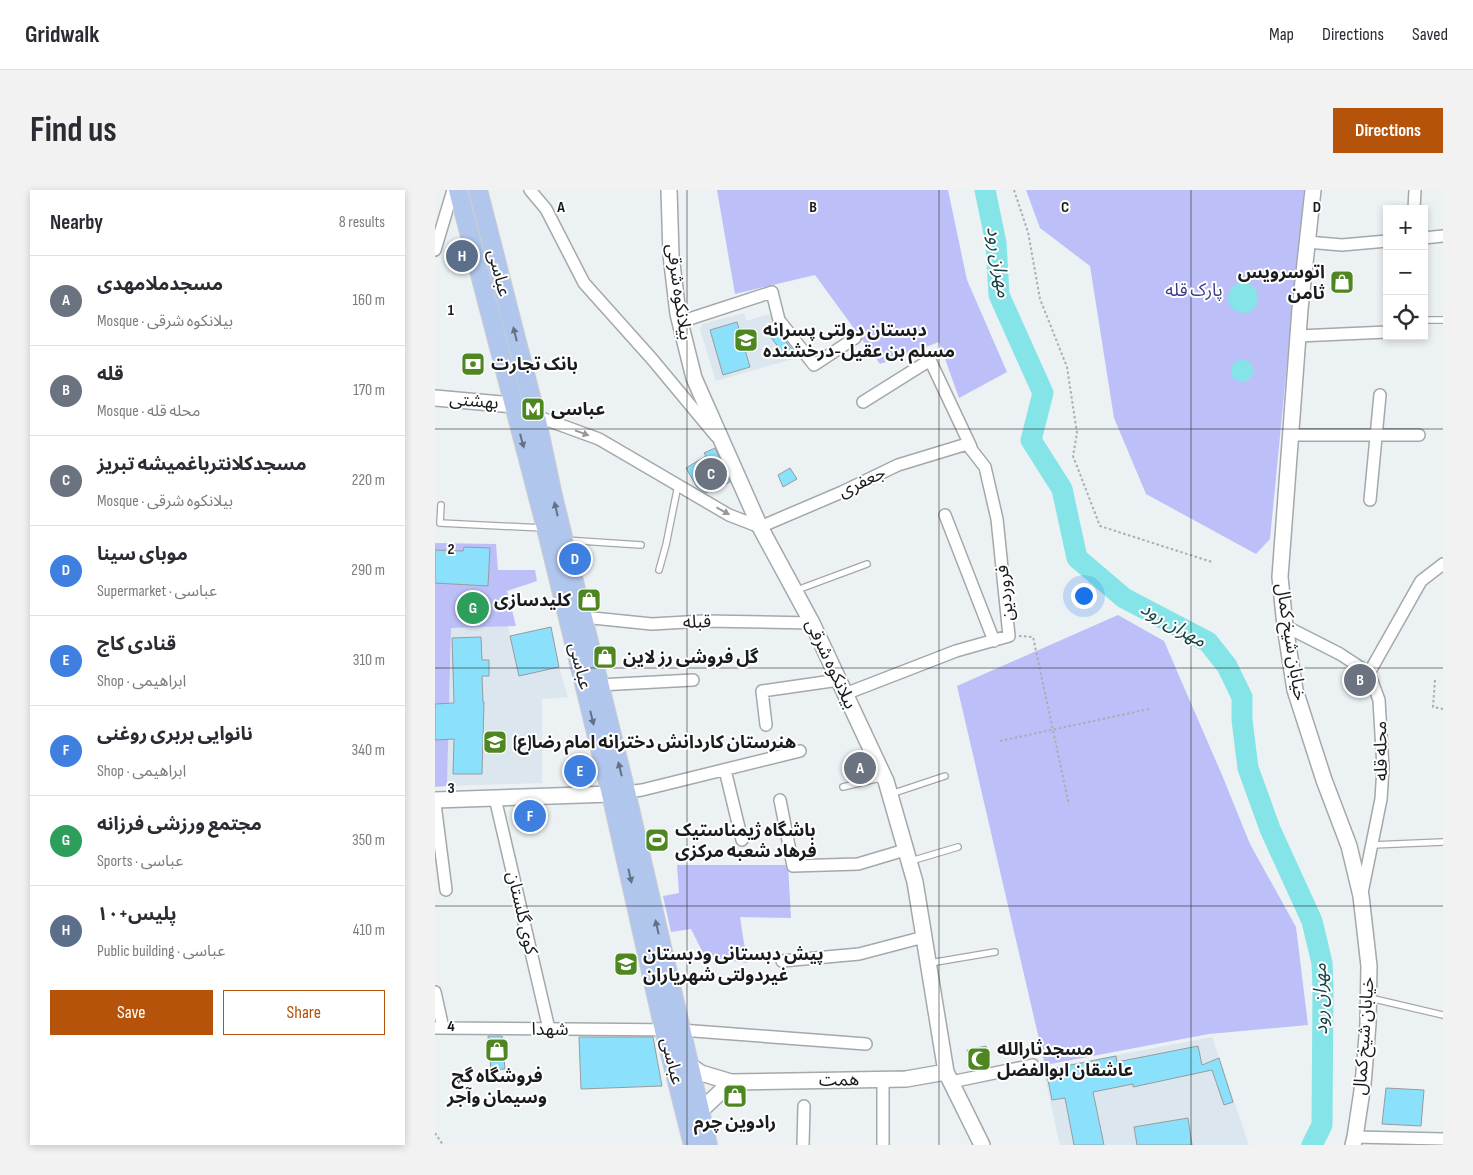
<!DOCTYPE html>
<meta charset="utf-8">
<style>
:root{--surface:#fff;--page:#f2f2f3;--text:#2b2b33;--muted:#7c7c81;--line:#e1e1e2;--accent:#b45309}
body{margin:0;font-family:"Sofia Sans Condensed","Noto Sans Arabic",sans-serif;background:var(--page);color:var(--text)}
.controls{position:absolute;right:15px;top:15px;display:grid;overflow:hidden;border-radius:0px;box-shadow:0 2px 8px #0003}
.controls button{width:45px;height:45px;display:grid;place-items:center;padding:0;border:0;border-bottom:1px solid var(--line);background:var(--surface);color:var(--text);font:25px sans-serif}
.you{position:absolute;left:648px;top:405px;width:18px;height:18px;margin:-12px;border:4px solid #fff;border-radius:50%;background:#1a73e8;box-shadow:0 0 0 8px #1a73e833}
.badge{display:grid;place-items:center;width:32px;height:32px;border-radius:50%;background:var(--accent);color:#fff;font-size:16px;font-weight:700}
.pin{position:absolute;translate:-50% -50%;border:2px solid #fff;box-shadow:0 1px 5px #0006}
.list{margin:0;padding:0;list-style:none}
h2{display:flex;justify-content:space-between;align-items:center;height:65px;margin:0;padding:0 20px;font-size:21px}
h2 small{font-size:16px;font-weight:400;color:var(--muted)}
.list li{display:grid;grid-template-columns:32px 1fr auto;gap:15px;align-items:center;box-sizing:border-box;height:90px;padding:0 20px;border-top:1px solid var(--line)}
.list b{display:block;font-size:19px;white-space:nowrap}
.list p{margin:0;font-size:16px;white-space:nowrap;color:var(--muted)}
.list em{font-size:16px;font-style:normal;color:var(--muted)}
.actions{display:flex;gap:10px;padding:15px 20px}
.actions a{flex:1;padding:11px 0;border:1px solid var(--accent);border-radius:0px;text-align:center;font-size:18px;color:var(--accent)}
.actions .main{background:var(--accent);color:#fff}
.icon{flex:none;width:28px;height:28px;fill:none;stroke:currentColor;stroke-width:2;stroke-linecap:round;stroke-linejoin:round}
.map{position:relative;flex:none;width:1008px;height:955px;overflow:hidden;border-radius:0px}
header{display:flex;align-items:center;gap:30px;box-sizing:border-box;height:70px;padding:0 25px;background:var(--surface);border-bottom:1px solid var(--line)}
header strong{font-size:24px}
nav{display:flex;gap:28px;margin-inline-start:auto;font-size:18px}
.intro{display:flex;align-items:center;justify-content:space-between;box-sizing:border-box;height:120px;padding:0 30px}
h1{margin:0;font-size:35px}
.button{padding:12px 22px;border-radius:0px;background:var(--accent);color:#fff;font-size:18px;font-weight:700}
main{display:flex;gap:30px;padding:0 30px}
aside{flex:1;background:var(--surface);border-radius:0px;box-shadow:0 2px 8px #0003}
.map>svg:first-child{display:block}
.built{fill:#dbe6ee}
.green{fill:#bdbff8}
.water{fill:#85e4e7}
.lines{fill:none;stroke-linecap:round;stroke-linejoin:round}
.river{stroke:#85e4e7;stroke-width:21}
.building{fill:#8be1fb;stroke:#979c9d}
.lane-casing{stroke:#a4a8ab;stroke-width:8}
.street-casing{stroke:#a4a8ab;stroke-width:14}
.secondary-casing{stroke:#a4a8ab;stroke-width:18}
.primary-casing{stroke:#cccdcd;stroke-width:20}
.path{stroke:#aaaeb0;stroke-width:2;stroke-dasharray:2.5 2.5;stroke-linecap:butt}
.lane{stroke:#fff;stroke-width:5.5}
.street{stroke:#fff;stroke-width:11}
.secondary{stroke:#fff;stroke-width:15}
.primary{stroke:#b0c6ed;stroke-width:18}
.oneway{fill:#647084}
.oneway2{fill:#989899}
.grid{fill:none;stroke:#191b1c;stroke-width:1;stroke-opacity:0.55}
.labels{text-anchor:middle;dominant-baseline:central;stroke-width:4;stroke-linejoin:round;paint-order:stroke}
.poi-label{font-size:18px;font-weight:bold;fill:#191b1c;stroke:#fff;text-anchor:start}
.street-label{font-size:18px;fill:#191b1c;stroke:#fff}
.park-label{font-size:18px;fill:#423d88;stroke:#fff}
.water-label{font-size:19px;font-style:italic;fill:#164344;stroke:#fff}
.grid-label{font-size:16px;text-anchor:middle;font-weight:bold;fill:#191b1c;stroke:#fff;stroke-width:4;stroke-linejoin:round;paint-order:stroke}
</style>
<header>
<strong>Gridwalk</strong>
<nav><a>Map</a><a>Directions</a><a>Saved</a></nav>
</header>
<div class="intro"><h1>Find us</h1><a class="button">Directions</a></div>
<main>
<aside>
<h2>Nearby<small>8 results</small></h2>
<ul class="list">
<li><span class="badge" style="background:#6b7280">A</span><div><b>مسجدملامهدی</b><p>Mosque · بیلانکوه شرقی</p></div><em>160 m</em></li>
<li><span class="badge" style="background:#6b7280">B</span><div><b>قله</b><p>Mosque · محله قله</p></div><em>170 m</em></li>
<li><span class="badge" style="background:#6b7280">C</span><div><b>مسجدکلانترباغمیشه تبریز</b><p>Mosque · بیلانکوه شرقی</p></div><em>220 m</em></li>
<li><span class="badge" style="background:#3f7fe0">D</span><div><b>موبای سینا</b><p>Supermarket · عباسى</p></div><em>290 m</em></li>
<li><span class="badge" style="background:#3f7fe0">E</span><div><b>قنادی کاج</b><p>Shop · ابراهیمی</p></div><em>310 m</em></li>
<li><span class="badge" style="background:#3f7fe0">F</span><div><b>نانوایی بربری روغنی</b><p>Shop · ابراهیمی</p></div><em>340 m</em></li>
<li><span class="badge" style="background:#2e9e5b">G</span><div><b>مجتمع ورزشی فرزانه</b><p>Sports · عباسى</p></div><em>350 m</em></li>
<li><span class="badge" style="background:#5c6f8a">H</span><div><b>پلیس+۱۰</b><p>Public building · عباسى</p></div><em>410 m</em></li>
</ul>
<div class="actions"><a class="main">Save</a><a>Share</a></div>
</aside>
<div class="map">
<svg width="1008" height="955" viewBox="0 0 1008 955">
<rect width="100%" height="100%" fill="#ecf1f4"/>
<!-- built -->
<path class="built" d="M309,123L312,131L334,124L365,167L281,191L265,140L267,134Z
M73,436L84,485L124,477L133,507L107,509V593L12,596L16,438Z
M777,847L814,955H625L608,879Z"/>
<!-- green -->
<path class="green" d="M282,0H513L532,90L572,182L524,208L504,152L445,174L380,85L300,104Z
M591,0H869L835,349L821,364L711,304L679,228L655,76L605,38Z
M0,353L61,354L63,380H100L102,391L72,401L81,436L16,438L12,596L0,597Z
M683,425L729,451L787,585L815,654L861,737L873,835L774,844L610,875L522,496Z
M242,675H353L356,728L305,727L312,773L270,767L256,739L236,742L228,706L244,703Z"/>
<!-- water -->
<path class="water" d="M793 108a15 15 0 1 1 30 0a15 15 0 1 1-30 0Z
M796 181a11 11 0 1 1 22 0a11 11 0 1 1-22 0Z"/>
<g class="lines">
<!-- river -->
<path class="river" d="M550,0L561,53L564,105L608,203L596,250L627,299L642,368L689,408L773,452L792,476L807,507V530L813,578L835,639L877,731L887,773L888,798L887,935L877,955"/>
</g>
<!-- building -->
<path class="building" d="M302,132L315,177L288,185L275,140Z
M343,141L358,161L350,166L335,146Z
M280,258L295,292L271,303L262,297L251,278L271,266L269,263Z
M355,278L362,289L348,297L343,285Z
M29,357L55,358L53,396L0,393V360L28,361Z
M116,437L124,477L84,486L75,446Z
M46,447L47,470H54V486H47L48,512H49L47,584H18L19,549L0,550V514L19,513L17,448Z
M428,565L438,585L417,590L410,571Z
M133,576H156L158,587L133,588Z
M53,846H67L70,879L56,880Z
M144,847H218L227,896L146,899Z
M551,856L554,876L537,880L532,860Z
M763,856L767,875L784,868L798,912L789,915L777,880L698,897V894L658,902L669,955H639L630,908L617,910L611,880L681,866L682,872Z
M951,898L989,900L986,936L947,934Z
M753,928L757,955H702L699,937Z"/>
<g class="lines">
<!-- lane casing -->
<g class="lane-casing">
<path id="lane" d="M989,130H1008
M6,315L5,333L108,338
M130,350L206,355
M224,380L231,355L243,295
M362,400L432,374
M408,597L449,587
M456,604L510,586
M937,655L1008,652
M476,671L523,657
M495,773L560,762
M935,808L1008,825"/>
</g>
<!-- street casing -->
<g class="street-casing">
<path id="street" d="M95,0L111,19L149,93L217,169L281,246
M979,19L980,0
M989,48L1008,46
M872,52L907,55L952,51
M0,60L18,0
M245,132L337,102L344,130L379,175L420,148
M863,146L952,142
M428,212L495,170L536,257
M101,226L164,249L294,325L325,337L407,302L463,275L532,254L550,277L562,329L574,446L521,461L410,504
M855,245H984
M935,310L945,205
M510,325L559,451
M148,427L217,434L269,431L377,433
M850,436L905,464L934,483L944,510L948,578L946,609L927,703
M934,483L986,391L1008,374
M164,495L258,490
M331,535L327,501L404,490
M290,580L307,650
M184,603L207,600L365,561
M60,608L114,839
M345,610L358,676L423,674L470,660
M0,614L11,700
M347,771L424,764L489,747
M0,802L8,838
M0,838L246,840L431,854
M516,892L598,875
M920,947L1008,949
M368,955L369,916
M448,955V889"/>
</g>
<!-- secondary casing -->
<g class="secondary-casing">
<path id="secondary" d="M234,0L236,65L243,124L259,188L325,337L377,433L451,591L480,692L511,882L547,955
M878,0L865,119L845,387L850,436L860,500L889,590L914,656L926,706L934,776L933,834L928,894L920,947L918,955
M0,208L78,215L89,220
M0,610L176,604
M248,871L266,883L296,892L471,889L511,882
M259,927L296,892"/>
</g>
<!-- primary casing -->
<g class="primary-casing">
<path id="primary" d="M23,0L111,338L176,604L229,840L258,955
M43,0L101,226L118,306L191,602L273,955"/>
</g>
<!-- path -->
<path class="path" d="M579,0L593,42L605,109L632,177L642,243L638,266L665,336L777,372
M584,446L598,447L634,615
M1000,490L998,517L1008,519
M565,551L714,519
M0,943L8,955"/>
<!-- lane -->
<use href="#lane" class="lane"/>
<!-- street -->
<use href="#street" class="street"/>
<!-- secondary -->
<use href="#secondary" class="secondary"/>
<!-- primary -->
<use href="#primary" class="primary"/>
</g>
<!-- one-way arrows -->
<defs><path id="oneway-solid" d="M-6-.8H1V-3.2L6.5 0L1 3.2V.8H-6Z" transform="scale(1.25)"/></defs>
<g class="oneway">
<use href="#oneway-solid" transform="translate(80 144) rotate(-104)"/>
<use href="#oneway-solid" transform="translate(87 251) rotate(75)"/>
<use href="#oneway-solid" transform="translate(121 319) rotate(-103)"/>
<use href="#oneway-solid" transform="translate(157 528) rotate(76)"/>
<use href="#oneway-solid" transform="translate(185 579) rotate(-104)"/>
<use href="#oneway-solid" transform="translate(195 686) rotate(77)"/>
<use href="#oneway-solid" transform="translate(222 737) rotate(-103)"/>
</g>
<g class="oneway2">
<use href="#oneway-solid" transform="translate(147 243) rotate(20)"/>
<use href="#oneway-solid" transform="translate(288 321) rotate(29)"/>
</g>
<!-- grid -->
<path class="grid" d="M252,0V955M504,0V955M756,0V955M0,239H1008M0,478H1008M0,716H1008"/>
<!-- icons -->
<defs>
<g id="shop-square" transform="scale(1.25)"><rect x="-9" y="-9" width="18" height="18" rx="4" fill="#4e8722" stroke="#fff"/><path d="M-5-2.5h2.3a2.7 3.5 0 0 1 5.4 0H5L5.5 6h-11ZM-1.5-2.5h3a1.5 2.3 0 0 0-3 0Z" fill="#fff"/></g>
<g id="school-square" transform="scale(1.25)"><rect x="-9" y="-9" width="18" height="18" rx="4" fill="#4e8722" stroke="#fff"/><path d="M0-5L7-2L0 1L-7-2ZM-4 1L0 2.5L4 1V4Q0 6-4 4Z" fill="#fff"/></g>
<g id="bank-square" transform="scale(1.25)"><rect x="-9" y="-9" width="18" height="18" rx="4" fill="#4e8722" stroke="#fff"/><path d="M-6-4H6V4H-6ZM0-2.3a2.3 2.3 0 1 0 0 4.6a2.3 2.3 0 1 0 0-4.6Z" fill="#fff"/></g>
<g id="metro-square" transform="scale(1.25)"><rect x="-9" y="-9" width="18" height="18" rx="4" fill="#4e8722" stroke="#fff"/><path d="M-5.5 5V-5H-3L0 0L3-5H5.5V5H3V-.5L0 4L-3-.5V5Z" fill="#fff"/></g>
<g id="stadium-square" transform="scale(1.25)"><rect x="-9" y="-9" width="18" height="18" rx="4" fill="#4e8722" stroke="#fff"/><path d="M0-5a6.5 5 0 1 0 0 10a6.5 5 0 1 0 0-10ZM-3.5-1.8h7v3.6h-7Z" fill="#fff"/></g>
<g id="mosque-square" transform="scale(1.25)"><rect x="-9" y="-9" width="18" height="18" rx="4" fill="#4e8722" stroke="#fff"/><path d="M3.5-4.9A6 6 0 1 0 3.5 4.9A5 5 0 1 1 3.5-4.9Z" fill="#fff"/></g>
</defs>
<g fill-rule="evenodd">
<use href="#shop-square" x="907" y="92"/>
<use href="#school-square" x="311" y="150"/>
<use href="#bank-square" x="38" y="174"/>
<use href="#metro-square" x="98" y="219"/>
<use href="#shop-square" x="154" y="410"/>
<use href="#shop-square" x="170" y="467"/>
<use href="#school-square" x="60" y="552"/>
<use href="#stadium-square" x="222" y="650"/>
<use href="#school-square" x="191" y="774"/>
<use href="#shop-square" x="62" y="860"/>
<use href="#mosque-square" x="544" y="869"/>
<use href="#shop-square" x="300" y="906"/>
</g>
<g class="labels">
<!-- poi labels -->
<g class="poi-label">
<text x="890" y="82" text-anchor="end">اتوسرویس<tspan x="890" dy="21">ثامن</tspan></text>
<text x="328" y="140">دبستان دولتی پسرانه<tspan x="328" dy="21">مسلم بن عقیل-درخشنده</tspan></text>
<text x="56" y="174">بانک تجارت</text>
<text x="116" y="219">عباسی</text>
<text x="136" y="410" text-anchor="end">کلیدسازی</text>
<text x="188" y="467">گل فروشی رز لاین</text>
<text x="78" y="552">هنرستان کاردانش دخترانه امام رضا(ع)</text>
<text x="240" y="640">باشگاه ژیمناستیک<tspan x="240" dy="21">فرهاد شعبه مرکزی</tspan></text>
<text x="208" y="764">پیش دبستانی ودبستان<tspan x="208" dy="21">غیردولتی شهریاران</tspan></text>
<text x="562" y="859">مسجدثارالله<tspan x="562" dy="21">عاشقان ابوالفضل</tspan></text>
<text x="62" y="886" text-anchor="middle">فروشگاه گچ<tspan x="62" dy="21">وسیمان وآجر</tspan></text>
<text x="300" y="932" text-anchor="middle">رادوین چرم</text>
</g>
<!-- street labels -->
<g class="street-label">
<text transform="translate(64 83) rotate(76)">عباسى</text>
<text transform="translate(244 102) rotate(82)">بیلانکوه شرقی</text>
<text transform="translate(39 211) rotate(5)">بهشتی</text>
<text transform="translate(427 292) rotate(-25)">جعفری</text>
<text transform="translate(570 403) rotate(-96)">فروردین</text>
<text transform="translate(262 432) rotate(-2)">قبله</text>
<text transform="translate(856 452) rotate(81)">خیابان شیخ کمال</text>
<text transform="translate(396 474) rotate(65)">بیلانکوه شرقی</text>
<text transform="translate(145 476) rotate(76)">عباسى</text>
<text transform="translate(946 561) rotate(-91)">محله قله</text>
<text transform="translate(87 723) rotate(77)">کوی گلستان</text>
<text x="115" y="839">شهدا</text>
<text transform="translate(929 846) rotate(-86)">خیابان شیخ کمال</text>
<text transform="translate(237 871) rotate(76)">عباسى</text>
<text transform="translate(404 890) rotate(-1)">همت</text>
</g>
<!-- park labels -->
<g class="park-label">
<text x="759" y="100">پارک قله</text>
</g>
<!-- water labels -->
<g class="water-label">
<text transform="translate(563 72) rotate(81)">مهران رود</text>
<text transform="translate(738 435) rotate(30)">مهران رود</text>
<text transform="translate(886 809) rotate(-91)">مهران رود</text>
</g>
</g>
<g class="grid-label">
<text x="126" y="22">A</text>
<text x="378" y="22">B</text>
<text x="630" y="22">C</text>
<text x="882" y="22">D</text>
<text x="16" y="125">1</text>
<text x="16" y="364">2</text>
<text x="16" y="603">3</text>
<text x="16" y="841">4</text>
</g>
</svg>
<div class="controls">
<button>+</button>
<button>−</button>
<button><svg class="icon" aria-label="locate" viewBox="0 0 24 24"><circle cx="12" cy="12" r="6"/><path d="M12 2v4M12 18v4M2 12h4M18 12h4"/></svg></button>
</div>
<div class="you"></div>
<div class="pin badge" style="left:425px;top:578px;background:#6b7280">A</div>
<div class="pin badge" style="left:925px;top:490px;background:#6b7280">B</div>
<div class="pin badge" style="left:276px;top:284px;background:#6b7280">C</div>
<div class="pin badge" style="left:140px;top:369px;background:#3f7fe0">D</div>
<div class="pin badge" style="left:145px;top:581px;background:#3f7fe0">E</div>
<div class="pin badge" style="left:95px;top:626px;background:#3f7fe0">F</div>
<div class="pin badge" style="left:38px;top:418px;background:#2e9e5b">G</div>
<div class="pin badge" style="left:27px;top:66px;background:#5c6f8a">H</div>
</div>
</main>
